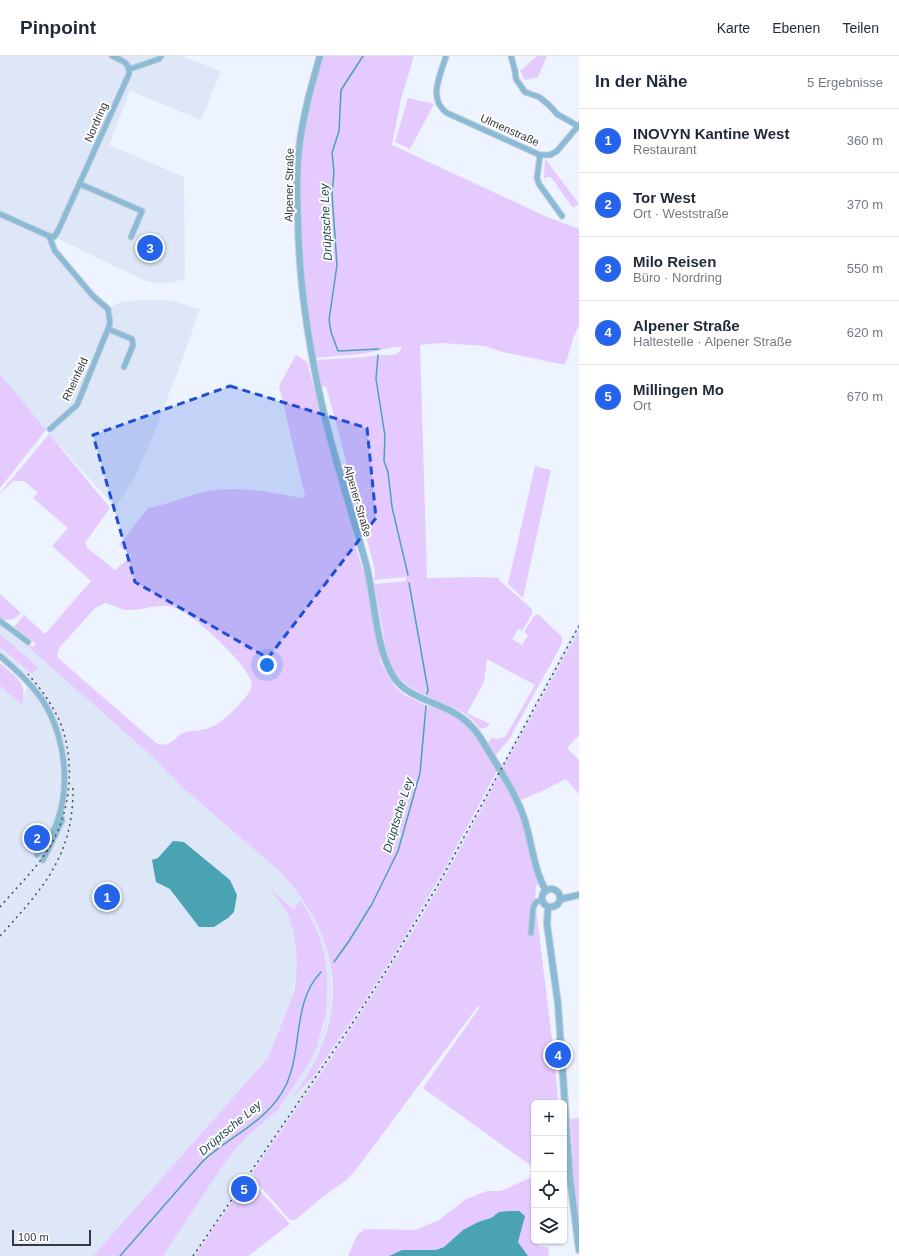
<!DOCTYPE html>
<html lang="de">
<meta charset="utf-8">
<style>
:root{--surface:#fff;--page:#f6f6f7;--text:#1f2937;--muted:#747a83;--line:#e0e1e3;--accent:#2563eb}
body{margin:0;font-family:Arial,sans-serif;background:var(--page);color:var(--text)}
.controls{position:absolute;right:12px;bottom:12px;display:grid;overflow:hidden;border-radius:6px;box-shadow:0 1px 3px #0004}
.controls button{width:36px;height:36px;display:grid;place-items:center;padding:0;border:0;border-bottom:1px solid var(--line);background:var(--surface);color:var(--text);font:20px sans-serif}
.scale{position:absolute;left:12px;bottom:10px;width:79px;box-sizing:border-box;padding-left:4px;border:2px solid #35383c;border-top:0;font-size:11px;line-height:14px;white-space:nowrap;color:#35383c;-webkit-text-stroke:3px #fff;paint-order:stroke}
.you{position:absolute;left:267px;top:609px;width:14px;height:14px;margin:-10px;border:3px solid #fff;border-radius:50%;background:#1a73e8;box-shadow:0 0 0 6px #1a73e833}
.badge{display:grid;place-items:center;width:26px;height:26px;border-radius:50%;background:var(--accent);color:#fff;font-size:13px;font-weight:700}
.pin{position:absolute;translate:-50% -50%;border:2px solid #fff;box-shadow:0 1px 4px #0006}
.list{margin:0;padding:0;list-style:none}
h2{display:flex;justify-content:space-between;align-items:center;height:52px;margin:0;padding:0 16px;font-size:17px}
h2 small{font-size:13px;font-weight:400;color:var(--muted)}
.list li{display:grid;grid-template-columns:26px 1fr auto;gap:12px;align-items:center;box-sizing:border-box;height:64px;padding:0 16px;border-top:1px solid var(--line)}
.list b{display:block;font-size:15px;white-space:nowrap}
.list p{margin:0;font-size:13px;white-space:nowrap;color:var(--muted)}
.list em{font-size:13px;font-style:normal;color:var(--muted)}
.icon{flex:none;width:22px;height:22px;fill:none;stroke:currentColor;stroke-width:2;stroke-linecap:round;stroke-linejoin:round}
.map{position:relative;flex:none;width:579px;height:1200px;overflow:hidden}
header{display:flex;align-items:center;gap:24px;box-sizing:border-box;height:56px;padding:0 20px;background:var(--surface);border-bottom:1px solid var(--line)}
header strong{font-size:19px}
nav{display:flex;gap:22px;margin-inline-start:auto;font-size:14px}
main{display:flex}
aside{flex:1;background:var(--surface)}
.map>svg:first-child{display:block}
.built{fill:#dde7f8}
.green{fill:#e4caff;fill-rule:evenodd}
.water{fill:#49a3b2}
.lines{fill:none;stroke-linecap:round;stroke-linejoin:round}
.stream{stroke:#49a3b2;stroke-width:1.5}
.minor-casing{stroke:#c8ced8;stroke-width:7}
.tertiary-casing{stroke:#c8ced8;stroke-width:8}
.minor{stroke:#89bbd7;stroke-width:5}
.tertiary{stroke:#89bbd7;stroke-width:6}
.rail{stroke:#484c50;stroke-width:1.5;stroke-dasharray:2 4;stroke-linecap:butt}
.marked{fill:#1d4ed8;fill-opacity:0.2;stroke:#1d4ed8;stroke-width:3;stroke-dasharray:8 5;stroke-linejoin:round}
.labels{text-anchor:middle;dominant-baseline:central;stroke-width:4;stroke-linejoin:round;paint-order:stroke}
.street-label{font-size:11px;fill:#35383c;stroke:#fff}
.water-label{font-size:12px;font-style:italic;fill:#214a51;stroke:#fff}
</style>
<header>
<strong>Pinpoint</strong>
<nav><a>Karte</a><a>Ebenen</a><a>Teilen</a></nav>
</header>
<main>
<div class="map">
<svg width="579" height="1200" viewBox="0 0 579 1200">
<rect width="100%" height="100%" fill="#edf4ff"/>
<!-- built -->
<path class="built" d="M0,0H182L221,15L201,64L130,35L109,89L184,121L185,222L175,226L159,228L143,224L55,181L50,180L52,187L107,253L123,245L164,244L174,245L200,253L177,318L166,345L156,373L134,423L115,451L49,378L0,318Z
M579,565V575L448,814L406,886L368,946L253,1116L255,1125L245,1139L238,1137L195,1200H163L223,1109L244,1083L278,1054L310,1006L316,993L323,972L327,942V917L324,896L319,879L308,856L300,844L295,853L273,836L288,858L294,878L297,905V916L291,944L268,1002L93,1200H0V630L22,649L29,621L0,595V591L32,618L38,611L0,578V569L26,589L154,702L183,732L278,814L291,827L304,844L315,861L322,875L330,907L332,934L331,958L322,989L314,1007L292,1043L308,1025L311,1024L329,998L366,943L419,858L466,775Z"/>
<!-- green -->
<path class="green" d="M320,0H414L401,43L392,89L545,160L579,173V269L574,280L565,309L503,296L485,290L441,287L420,289L427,522L481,521L500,522L499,524L532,553V558L522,575L518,573L512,583L522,589L528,579L524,576L534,560L538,558L562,581V586L559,593L510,682L495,700L488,687L492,681L496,683L505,681L535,629L487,603L484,626L467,657L490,668C487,672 483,673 479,672C465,646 412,645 394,614C387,603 385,589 383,576C380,560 377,544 374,528L406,525V521L373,524L375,521V514L326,330L322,331L317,306L318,304L363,301L380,299H395L401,294L402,291H394L363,298L313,302L304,249L299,94Z
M537,0H547L538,21L525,24L520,15Z
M408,42L434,48L410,93L395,86Z
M545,104H546L579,148L573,152L551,121H547L544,123Z
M296,299L307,306L342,433L357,495L367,527L381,607L388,620L396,632L406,640L425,649L454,659L463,666L476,678L497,715L445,812L403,884L366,943L311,1024L308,1025L290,1045C302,1027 315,1009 322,989C348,925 325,861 278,814L183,732L154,702L26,589L34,591L36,588L14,571L24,559L45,578L91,525L52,490L68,472L33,442L38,437L24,425H13L0,438V437L49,378L110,452L85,487L87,489L86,491L115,514L132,500L119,489L148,452C166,449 181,442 199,437C236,428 266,436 303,442L305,440L279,330ZM105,547C114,549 122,555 131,554C145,554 158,547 173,551C185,554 210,576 219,585C228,594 248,614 251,625C252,628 252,631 251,633C245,645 221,668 209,672C201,675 193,674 185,676C173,680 173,693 156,687L58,602L57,598L60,591L95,552Z
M0,318L46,374L0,432Z
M535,410L551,414L523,542L508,528Z
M0,538L21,557C15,564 9,566 0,562Z
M579,575V679L567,692L579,704V738L566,723L540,736L520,744L502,714Z
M0,578L38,611L32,618L0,591Z
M0,607C16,621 28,626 22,649L0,630Z
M499,719L514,743L523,769L538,829L536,830L535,844L555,1009L558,1047H534V1112L423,1032L480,951L478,950L355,1115L345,1125L324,1140L295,1164H290L255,1125L253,1116C300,1047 349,978 393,907C432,846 466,783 499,719Z
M271,834L294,853L300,844L308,856L319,879L324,896L327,917V942L325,962L316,993L310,1006L278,1054L244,1083L223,1109L163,1200H93L268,1002L291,944L295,931L297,905L294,878L288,858Z
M579,1062V1168L571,1099H573L570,1063Z
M534,1120V1162L532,1176L534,1185H536L538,1190L548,1191L549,1200H528L518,1186L519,1155L499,1156L491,1162L478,1166L463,1174L444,1191L436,1194H402L389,1200H348L357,1179L365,1173L416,1174L439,1164L466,1143L487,1135H501Z
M253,1127L290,1168L248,1200H195L238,1137L240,1136L245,1139Z"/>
<!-- water -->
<path class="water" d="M173,785L184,786L230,824L237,839L234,856L228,862L214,871H199L170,833L156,826L152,804L158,802Z
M509,1155H519L525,1160L518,1186L528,1200H389L402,1194H436L444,1191L463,1174L478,1166L491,1162L499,1156Z"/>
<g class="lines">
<!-- stream -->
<path class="stream" d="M363,0L341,34L339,75L332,97L334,116L332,138L337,209L329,264L331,276L338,295L379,293
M378,299L376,323L385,380L384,405L388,416L392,451L408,519
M409,527L428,634L427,638
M334,906L349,885L372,848L398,795L420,717L426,650
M120,1200L203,1105C231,1079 269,1065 286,1029C303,993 292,946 321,916"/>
<!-- minor casing -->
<g class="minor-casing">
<path id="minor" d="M446,0C441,18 427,43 447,57L540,99L537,122L539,128L562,160
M511,0L515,15L516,23L525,36L539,41L549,49L557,58L578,70
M130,13L159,3L161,0
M540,99H550L557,95L579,69
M80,128L142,155L131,181
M0,158L49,180L54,181L58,175L129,18C130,6 121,4 112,0
M49,180L55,195L93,240L108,253L110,267L108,273L77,349L50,373
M108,273L132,283L133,289L124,311
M0,565L28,586
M0,600C15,613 29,625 41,642C71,686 75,759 37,799
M43,804L62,765L60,758
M531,877L533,852L536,846L542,844"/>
</g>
<!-- tertiary casing -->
<g class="tertiary-casing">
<path id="tertiary" d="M320,0C311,31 302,63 299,94C296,118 297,142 298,165C299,229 309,292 323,354C335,406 352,457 366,508C375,543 375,590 393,620C408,644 442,646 462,662C469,667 475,674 480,681C495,707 514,733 524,762C532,786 533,812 546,835
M542 842a9 9 0 1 1 18 0a9 9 0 1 1-18 0Z
M561,843L579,839
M548,851L547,868L558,948L570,1122L579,1194"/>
</g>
<!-- minor -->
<use href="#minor" class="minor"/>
<!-- tertiary -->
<use href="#tertiary" class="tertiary"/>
<!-- rail -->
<path class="rail" d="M0,851C16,832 36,813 49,792C71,756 76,706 60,666C52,648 41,633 28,618
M0,880C43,832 74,800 73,730
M193,1200L350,971L386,915L438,829L579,570"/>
</g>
<!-- marked area -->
<path class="marked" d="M230,330L367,372L376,462L268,602L135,526L93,379Z"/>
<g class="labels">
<!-- street labels -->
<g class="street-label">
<text transform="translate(96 66) rotate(-66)">Nordring</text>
<text transform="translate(510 74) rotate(24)">Ulmenstraße</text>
<text transform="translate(289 129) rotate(-89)">Alpener Straße</text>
<text transform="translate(75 323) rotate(-65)">Rheinfeld</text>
<text transform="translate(358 445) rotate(74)">Alpener Straße</text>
</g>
<!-- water labels -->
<g class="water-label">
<text transform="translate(326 166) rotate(-93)">Drüptsche Ley</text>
<text transform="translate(398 759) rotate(-73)">Drüptsche Ley</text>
<text transform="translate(230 1072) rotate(-40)">Drüptsche Ley</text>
</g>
</g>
</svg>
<div class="controls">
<button>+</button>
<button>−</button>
<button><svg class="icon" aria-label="locate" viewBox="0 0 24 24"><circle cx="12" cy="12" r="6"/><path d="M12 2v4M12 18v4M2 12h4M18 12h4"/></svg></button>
<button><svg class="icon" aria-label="layers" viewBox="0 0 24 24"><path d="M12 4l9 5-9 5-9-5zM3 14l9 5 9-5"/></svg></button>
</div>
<div class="scale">100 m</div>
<div class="you"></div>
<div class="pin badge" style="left:107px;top:841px">1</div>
<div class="pin badge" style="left:37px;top:782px">2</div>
<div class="pin badge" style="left:150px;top:192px">3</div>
<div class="pin badge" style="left:558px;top:999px">4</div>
<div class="pin badge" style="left:244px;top:1133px">5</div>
</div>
<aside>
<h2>In der Nähe<small>5 Ergebnisse</small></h2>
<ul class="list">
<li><span class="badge">1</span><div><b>INOVYN Kantine West</b><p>Restaurant</p></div><em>360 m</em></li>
<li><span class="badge">2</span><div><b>Tor West</b><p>Ort · Weststraße</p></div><em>370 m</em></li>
<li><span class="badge">3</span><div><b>Milo Reisen</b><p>Büro · Nordring</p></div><em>550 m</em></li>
<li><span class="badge">4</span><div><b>Alpener Straße</b><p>Haltestelle · Alpener Straße</p></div><em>620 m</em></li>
<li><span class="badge">5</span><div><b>Millingen Mo</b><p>Ort</p></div><em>670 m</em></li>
</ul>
</aside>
</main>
